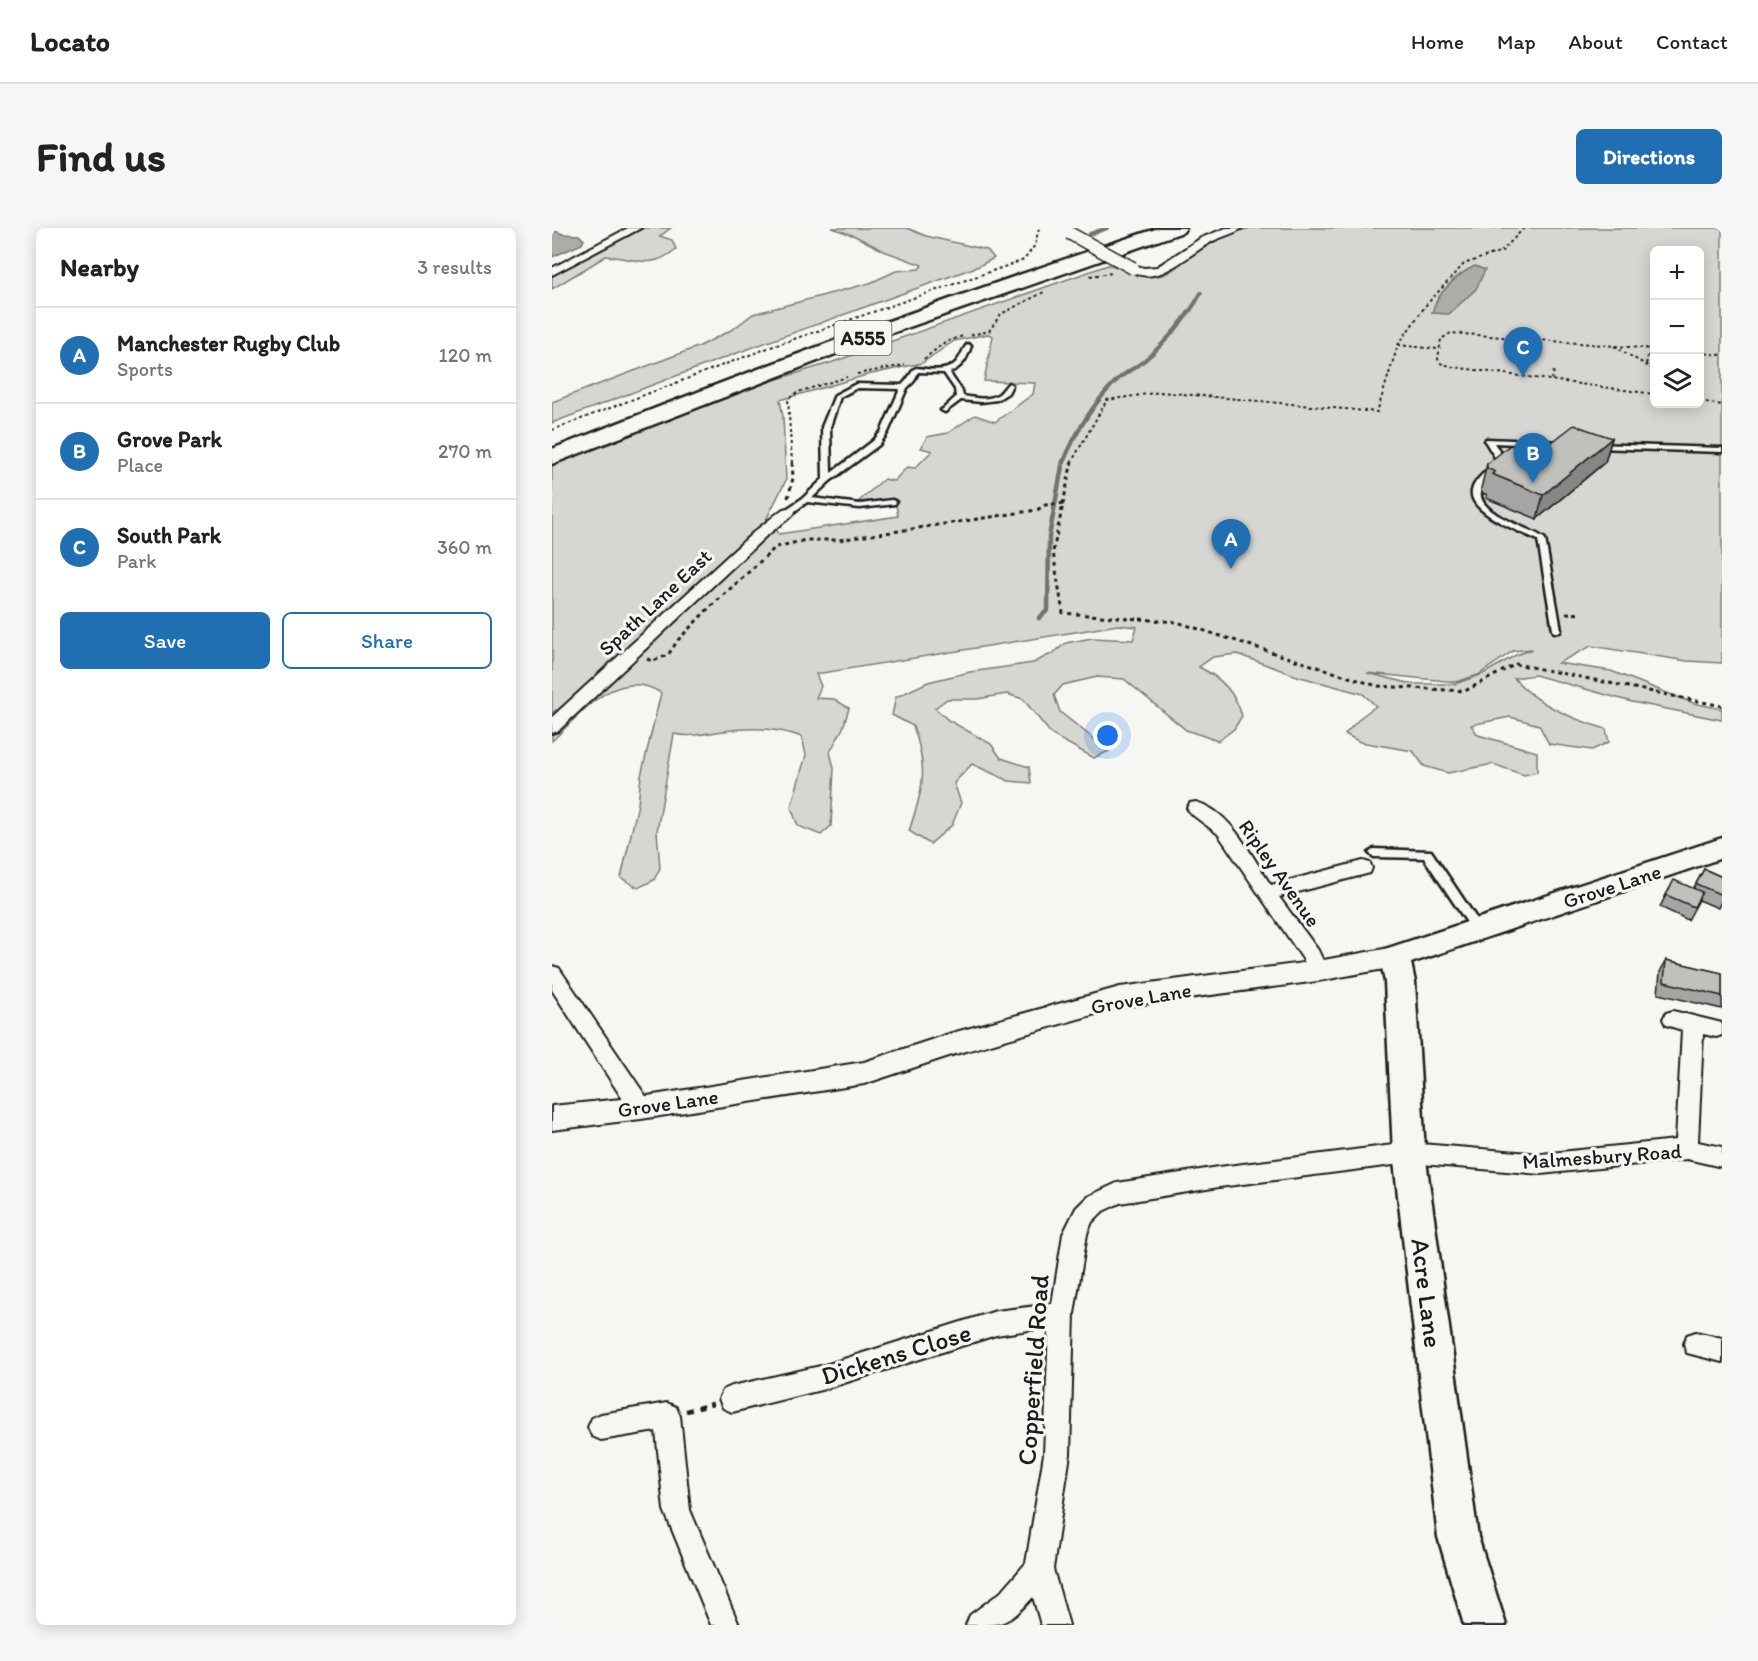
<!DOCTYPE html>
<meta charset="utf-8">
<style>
:root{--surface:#fff;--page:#f6f6f6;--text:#222;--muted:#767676;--line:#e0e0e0;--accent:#1f6fb2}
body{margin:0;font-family:Itim,sans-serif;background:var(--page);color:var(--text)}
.controls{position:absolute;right:18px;top:18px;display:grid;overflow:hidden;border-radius:9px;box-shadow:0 3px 15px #0003}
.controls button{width:54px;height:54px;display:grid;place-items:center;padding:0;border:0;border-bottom:2px solid var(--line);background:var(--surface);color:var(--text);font:30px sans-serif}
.you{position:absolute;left:556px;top:508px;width:21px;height:21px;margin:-15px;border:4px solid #fff;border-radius:50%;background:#1a73e8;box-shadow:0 0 0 9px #1a73e833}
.badge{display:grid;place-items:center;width:39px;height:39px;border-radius:50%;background:var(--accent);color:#fff;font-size:20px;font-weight:700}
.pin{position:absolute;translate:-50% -50px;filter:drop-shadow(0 2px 3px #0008)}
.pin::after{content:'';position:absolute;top:32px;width:21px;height:18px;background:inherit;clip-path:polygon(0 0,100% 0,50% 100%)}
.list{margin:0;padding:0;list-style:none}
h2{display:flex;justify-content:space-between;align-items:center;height:78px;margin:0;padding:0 24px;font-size:26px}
h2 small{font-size:20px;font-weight:400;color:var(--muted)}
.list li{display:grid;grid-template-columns:39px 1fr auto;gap:18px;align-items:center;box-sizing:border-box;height:96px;padding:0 24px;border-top:2px solid var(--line)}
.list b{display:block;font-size:22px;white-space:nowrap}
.list p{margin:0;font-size:20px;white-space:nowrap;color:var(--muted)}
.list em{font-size:20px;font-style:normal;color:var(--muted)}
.actions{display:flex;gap:12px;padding:18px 24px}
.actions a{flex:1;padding:14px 0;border:2px solid var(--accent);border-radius:9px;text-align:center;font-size:21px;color:var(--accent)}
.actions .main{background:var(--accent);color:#fff}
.icon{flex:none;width:33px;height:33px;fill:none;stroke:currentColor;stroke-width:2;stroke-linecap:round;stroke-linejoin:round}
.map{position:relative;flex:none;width:1170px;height:1397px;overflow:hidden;border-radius:9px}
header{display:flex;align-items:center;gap:36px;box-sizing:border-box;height:84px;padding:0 30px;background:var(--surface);border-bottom:2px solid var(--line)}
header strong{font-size:28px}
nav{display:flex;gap:33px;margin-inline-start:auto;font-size:21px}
.intro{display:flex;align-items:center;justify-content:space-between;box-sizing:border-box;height:144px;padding:0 36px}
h1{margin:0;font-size:42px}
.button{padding:15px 27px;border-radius:9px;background:var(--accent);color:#fff;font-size:21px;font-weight:700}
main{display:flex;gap:36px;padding:0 36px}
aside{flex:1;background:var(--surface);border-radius:9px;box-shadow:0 3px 15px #0003}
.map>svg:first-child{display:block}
.green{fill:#d6d6d2;stroke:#797977;stroke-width:1.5;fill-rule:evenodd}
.water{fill:#acaca9;stroke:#727271;stroke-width:1.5}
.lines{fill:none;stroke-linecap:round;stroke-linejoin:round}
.stream-far1{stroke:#727271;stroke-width:4}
.stream{stroke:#727271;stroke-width:4.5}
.service-casing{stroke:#1c1c1c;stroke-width:5}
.minor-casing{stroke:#1c1c1c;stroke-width:4}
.tertiary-casing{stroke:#1c1c1c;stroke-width:4}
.secondary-casing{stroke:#1c1c1c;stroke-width:5}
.trunk-casing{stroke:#1c1c1c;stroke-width:5}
.path-far2{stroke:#1c1c1c;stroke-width:2;stroke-dasharray:3 3;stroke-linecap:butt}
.path-far1{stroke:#1c1c1c;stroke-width:3;stroke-dasharray:4 4;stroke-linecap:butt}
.path{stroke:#1c1c1c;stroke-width:4.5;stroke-dasharray:6 6;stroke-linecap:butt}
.service{fill:#f6f6f2;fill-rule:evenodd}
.minor{fill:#f6f6f2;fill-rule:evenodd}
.tertiary{fill:#f6f6f2;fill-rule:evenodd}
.secondary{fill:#f6f6f2;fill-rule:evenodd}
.trunk{fill:#f6f6f2;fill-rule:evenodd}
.minor-bridge-casing{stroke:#1c1c1c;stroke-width:15;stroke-linecap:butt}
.minor-bridge{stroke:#f6f6f2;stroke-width:12}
.wall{fill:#a5a5a3;stroke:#1c1c1c;stroke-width:1.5}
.shaded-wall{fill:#868684;stroke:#1c1c1c;stroke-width:1.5}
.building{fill:#c0c0bd;stroke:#1c1c1c;stroke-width:1.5}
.labels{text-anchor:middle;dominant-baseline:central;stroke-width:6;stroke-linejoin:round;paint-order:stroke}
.shield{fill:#f6f6f2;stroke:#5d5d5c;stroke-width:1.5}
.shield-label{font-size:20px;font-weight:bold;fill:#1c1c1c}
.street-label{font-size:21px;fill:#1c1c1c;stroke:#f6f6f2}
.near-street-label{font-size:26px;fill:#1c1c1c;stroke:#f6f6f2}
</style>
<header>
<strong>Locato</strong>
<nav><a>Home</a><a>Map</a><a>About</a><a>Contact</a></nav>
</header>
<div class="intro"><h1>Find us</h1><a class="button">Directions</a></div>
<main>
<aside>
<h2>Nearby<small>3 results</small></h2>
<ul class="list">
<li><span class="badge">A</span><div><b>Manchester Rugby Club</b><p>Sports</p></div><em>120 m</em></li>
<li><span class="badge">B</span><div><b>Grove Park</b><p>Place</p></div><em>270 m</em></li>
<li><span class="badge">C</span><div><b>South Park</b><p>Park</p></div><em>360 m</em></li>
</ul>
<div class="actions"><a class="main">Save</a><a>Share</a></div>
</aside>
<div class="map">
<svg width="1170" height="1397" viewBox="0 0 1170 1397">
<rect width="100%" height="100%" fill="#f6f6f2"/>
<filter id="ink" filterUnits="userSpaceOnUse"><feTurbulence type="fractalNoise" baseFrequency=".0167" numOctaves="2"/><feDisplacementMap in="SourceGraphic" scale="12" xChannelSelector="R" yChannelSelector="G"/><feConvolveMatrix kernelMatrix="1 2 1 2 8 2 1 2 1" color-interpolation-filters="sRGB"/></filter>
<g filter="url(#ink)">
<!-- green -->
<path class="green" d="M92,0H119L108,8L120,12L124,21C99,43 83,30 54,28L0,61V48Z
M280,0H355L374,8L435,22L442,30L427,38L185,125L0,195V174L148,118L181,101L201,86L318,55L344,43L367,41L370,37L332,23L303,8Z
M699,0H1170V435L1135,433L1039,418L1006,435L1059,443L1141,475L1170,481V492L1080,474L983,447L962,450C984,476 1023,492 1054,501L1057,514L1040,522L997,516L987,497L958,489L919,497L926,507L985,524V544L972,547L941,536L896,545L872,538L861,523L808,514L793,506L809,489L824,478L811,466L745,448L685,426L661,429L647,439C669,450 683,464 690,488L682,501L666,513L634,502L572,451L545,449L511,457L502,467L508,484L557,523L542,530L500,507L471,471L455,466L425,471H395L383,480L396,492L439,516L449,530L477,539L479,555L457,553L420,536L402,555L409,575L400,597L378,616L357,603C371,560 377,542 361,498L340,487L344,469L376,454L418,444L481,435L501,425L514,415L540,410L581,412L585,399L566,397L264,446L269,458L264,470L282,471L297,480L291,500L278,524L282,540L279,598L269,607L246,598L239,579L254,527L250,509C224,499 199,499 172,503C154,505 140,510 122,506L105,603L108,640L102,652L86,660L69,650L86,576L89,548L109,465C65,437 29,486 0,513V493L8,486L4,482L0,485V234L205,153L210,156L281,134L556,37C574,38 587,51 605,48C624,46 638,23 655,15C669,8 683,4 699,0ZM1102,22H1148V176H1102ZM436,106L441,108L432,153L483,155L481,166L443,194L423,187L396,205L375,209L369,220L380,223L363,240L355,239L342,253L332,251L306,274L343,271L346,288L227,306L217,291L214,292L234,252L231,189L228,172L315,147L370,135L402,113ZM980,421L964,427L931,446L903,456H860L815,445L904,454L926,447L961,423Z"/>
<!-- water -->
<path class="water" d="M0,2L11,6L27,7L32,12L30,16L0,29Z
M923,38L933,42L924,61L897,86L880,85C884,66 905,46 923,38Z"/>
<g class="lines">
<!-- stream-far1 -->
<path class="stream-far1" d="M538,6L555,0
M511,235C523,206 540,177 563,154C572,145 583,140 593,132C614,114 636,89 649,65"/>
<!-- stream -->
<path class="stream" d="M487,390L496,382L497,309L511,233"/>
<!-- service casing -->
<g class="service-casing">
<path id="service" d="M416,116L419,118C415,130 411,139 398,144C401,154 410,158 411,168C422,170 437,173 447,166C451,163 453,158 457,155L460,157L456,165L445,172L429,174L409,172L393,184L389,182L391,181L404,169L403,161L392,145L366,144L362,153L355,160L336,204L327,217L278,253L260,270L308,276L340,272L344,274L343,276L308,280L255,274L239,286H233V282L251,270L271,251L270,199L283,167L304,156L350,157C356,152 360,142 364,140C378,141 396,146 406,132C410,127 411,120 416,116ZM305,160L348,161L329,204L321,213L279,245L278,199L288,169Z
M934,211L1010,214L1014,216L1010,218L942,215L950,227L959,229L960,231L956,233L944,231L933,213Z
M1041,216L1170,220V224L1044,220H1041Z
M940,237L947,239C942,245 934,250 931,257C916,285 977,298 993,311L1009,402L1008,404H1002L1001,402L986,312C970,304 916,285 920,263C922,252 933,245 940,237Z
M822,621L879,623L930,699L931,702L930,705H922L872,630L822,629L817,625Z"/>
</g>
<!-- minor casing -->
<g class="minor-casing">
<path id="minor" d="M76,0H89L0,47V40Z
M674,0H690C681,7 666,9 656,16C634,28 602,63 575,40L581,37L592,40L605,39L649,10Z
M236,280L241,281L243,284L241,287L213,309L6,503L0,505V489L203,303L231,281Z
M644,574C680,584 699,628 719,657L811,633L818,635L820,640L818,645L727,669L766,722L776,743L773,749L766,751L759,749L751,731L666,606L638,585L635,580L638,575Z
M0,738L7,740L97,873L100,880L97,887L89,889L81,887L0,762Z
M1121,783L1170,795V807L1164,809L1151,806L1146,914L1170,919V939L1135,931L989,946L857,935L667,959L568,975L551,983L540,994L535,1006L522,1086L518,1226L501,1341L517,1397H489L481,1369C456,1397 451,1397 414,1397L418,1387L449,1364L474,1335L492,1226L497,1099L444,1107L273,1161L180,1184L171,1180L167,1171L171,1162L180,1158L273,1137L444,1083L500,1076L511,1006L524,980L535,969L565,955L667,939L857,915L989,926L1124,912L1130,802L1114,797L1111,791L1114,785Z
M1144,1104L1170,1110V1134L1135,1125L1132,1116L1135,1107Z
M115,1175L124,1179L128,1188L138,1282L187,1397H159L112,1282L104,1203L49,1212L40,1208L36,1199L40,1190L49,1186Z"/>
</g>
<!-- tertiary casing -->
<g class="tertiary-casing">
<path id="tertiary" d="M843,719L852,722L855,729L852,736L843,739L766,753L568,779L400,827L312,856L89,891L0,902V878L89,869L312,834L400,805L568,759L766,733Z"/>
</g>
<!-- secondary casing -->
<g class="secondary-casing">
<path id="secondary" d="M1170,610V630L859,735L863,754L873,925L926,1309L954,1397H912L886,1309L841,925L833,754L828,729L833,721Z"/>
</g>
<!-- trunk casing -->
<g class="trunk-casing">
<path id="trunk" d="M607,0H634L631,4L317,113L0,236V221C200,141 402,67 607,0Z"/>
</g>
<!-- path-far2 -->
<path class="path-far2" d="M538,48L560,45
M419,107L437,103L449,86L494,63
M846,117L886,121
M1062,118L1102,142
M1102,121L899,105L889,111L886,131L888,135L901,139L1102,166
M1148,125L1170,127
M372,131L393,114L411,108
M1094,136L1096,127L1102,122
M305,146L353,137
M1000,152L1002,142
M1148,173L1170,177
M0,202L216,120L472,32L483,17L487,0
M240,235L236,171L246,164L295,149
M519,235L555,172L609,164L825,184L846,117L874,77L912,36L950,23L972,0"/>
<!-- path-far1 -->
<path class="path-far1" d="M520,233L501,324L511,385L625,394L825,458L913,463L964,436L1170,478
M236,270L241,250L240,233
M1014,385L1030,386
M95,431L101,433L116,427L126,412L155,382L224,319L254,312H287L485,282L493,277L514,275"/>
<!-- path -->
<path class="path" d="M134,1183L161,1176"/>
<!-- service -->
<use href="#service" class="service"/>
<!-- minor -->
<use href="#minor" class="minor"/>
<!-- tertiary -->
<use href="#tertiary" class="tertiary"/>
<!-- secondary -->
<use href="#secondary" class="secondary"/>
<!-- trunk -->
<use href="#trunk" class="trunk"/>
<!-- minor-bridge casing -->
<g class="minor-bridge-casing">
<path id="minor-bridge" d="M517,5L581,40"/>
</g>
<!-- minor-bridge -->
<use href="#minor-bridge" class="minor-bridge"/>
</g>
<!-- wall -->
<path class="wall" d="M1060,210L1053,234L985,291L934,270L935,267L929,264V260L935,236L981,223L995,218Z
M1152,641L1170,649V672L1166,680L1147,672L1136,692L1108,679L1114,667L1141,661Z
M1114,732L1170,745V781L1106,766L1108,744Z"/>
<!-- shaded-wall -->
<path class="shaded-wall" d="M1060,210L1053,234L985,291L991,267Z"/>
<!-- building -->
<path class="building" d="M1022,197L1060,210L991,267L940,246L943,244L935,240V236L958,217L981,223L990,216L995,218Z
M1152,641L1170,649V667L1144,656Z
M1122,652L1150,664L1142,679L1114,667Z
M1114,732L1170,745V768L1112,754Z"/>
</g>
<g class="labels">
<!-- shield labels -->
<rect class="shield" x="282.5" y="93" width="57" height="34" rx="4.5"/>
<g class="shield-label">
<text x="311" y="110">A555</text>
</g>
<!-- street labels -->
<g class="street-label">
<text transform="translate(103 374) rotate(-43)">Spath Lane East</text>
<text transform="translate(728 645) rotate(55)">Ripley Avenue</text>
<text transform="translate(1060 658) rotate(-18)">Grove Lane</text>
<text transform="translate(589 770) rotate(-10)">Grove Lane</text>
<text transform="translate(116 875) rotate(-8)">Grove Lane</text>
<text transform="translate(1050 928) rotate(-4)">Malmesbury Road</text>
</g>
<!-- near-street labels -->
<g class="near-street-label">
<text transform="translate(875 1065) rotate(83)">Acre Lane</text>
<text transform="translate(344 1126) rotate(-17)">Dickens Close</text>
<text transform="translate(481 1142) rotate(-86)">Copperfield Road</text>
</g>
</g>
</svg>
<div class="controls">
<button>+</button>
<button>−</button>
<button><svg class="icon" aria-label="layers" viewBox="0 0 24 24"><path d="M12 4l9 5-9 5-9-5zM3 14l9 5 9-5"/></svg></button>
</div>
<div class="you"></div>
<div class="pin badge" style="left:679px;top:341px">A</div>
<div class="pin badge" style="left:981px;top:255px">B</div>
<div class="pin badge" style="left:971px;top:149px">C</div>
</div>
</main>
